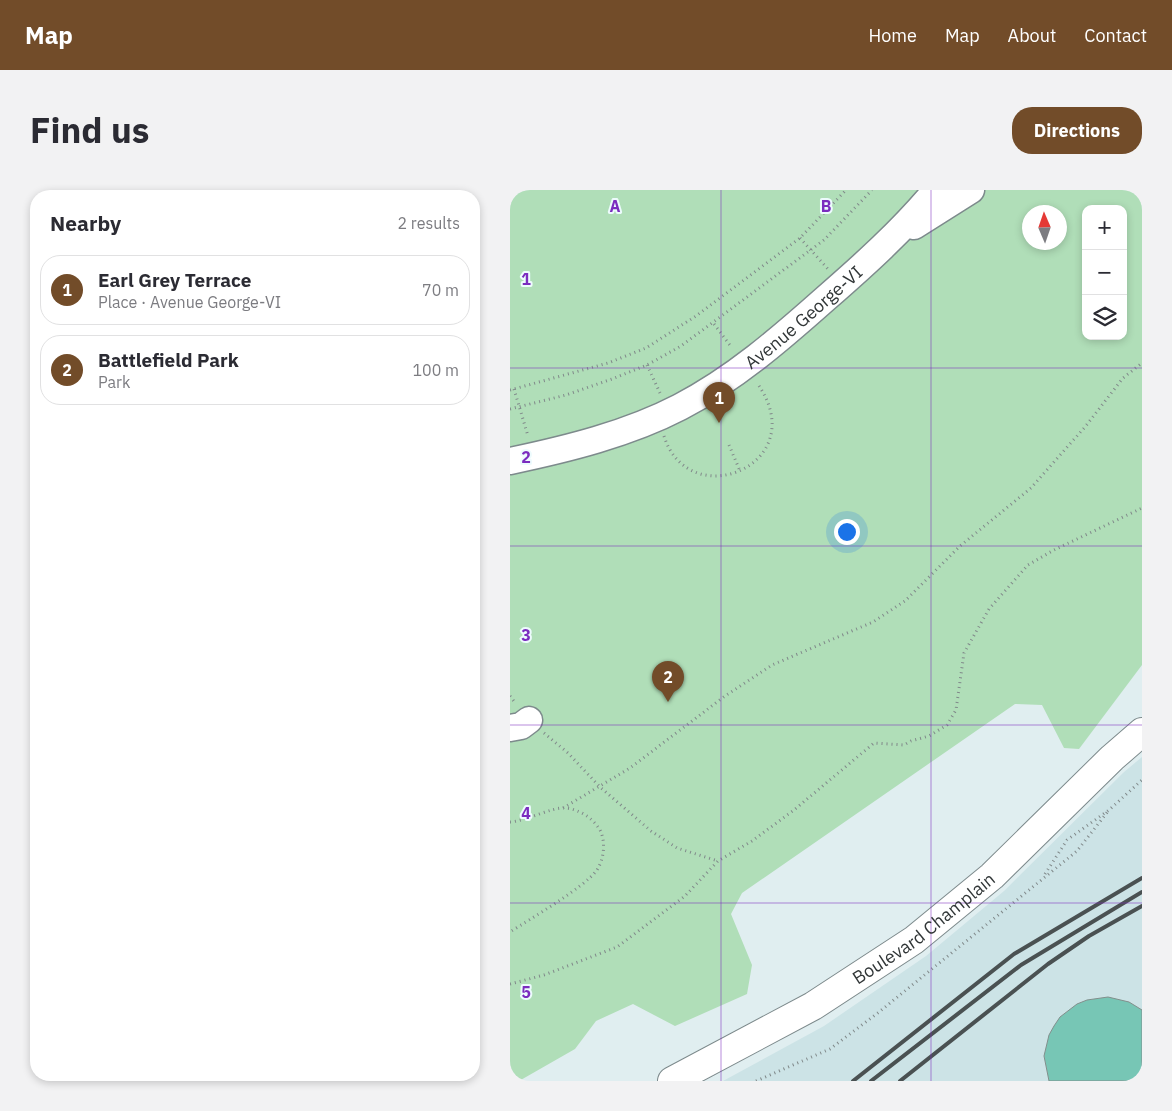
<!DOCTYPE html>
<meta charset="utf-8">
<style>
:root{--surface:#fff;--page:#f2f2f3;--text:#2b2b33;--muted:#7c7c81;--line:#e1e1e2;--accent:#724c29}
body{margin:0;font-family:"IBM Plex Sans",sans-serif;background:var(--page);color:var(--text)}
.controls{position:absolute;right:15px;top:15px;display:grid;overflow:hidden;border-radius:10px;box-shadow:0 2px 8px #0003}
.controls button{width:45px;height:45px;display:grid;place-items:center;padding:0;border:0;border-bottom:1px solid var(--line);background:var(--surface);color:var(--text);font:25px sans-serif}
.compass{position:absolute;left:512px;top:15px;width:45px;height:45px;border-radius:50%;background:var(--surface);box-shadow:0 2px 8px #0003;rotate:358deg}
.you{position:absolute;left:336px;top:341px;width:18px;height:18px;margin:-12px;border:4px solid #fff;border-radius:50%;background:#1a73e8;box-shadow:0 0 0 8px #1a73e833}
.badge{display:grid;place-items:center;width:32px;height:32px;border-radius:50%;background:var(--accent);color:#fff;font-size:16px;font-weight:700}
.pin{position:absolute;translate:-50% -41px;filter:drop-shadow(0 1px 2px #0008)}
.pin::after{content:'';position:absolute;top:26px;width:18px;height:15px;background:inherit;clip-path:polygon(0 0,100% 0,50% 100%)}
.list{margin:0;padding:0;list-style:none}
h2{display:flex;justify-content:space-between;align-items:center;height:65px;margin:0;padding:0 20px;font-size:21px}
h2 small{font-size:16px;font-weight:400;color:var(--muted)}
.list li{display:grid;grid-template-columns:32px 1fr auto;gap:15px;align-items:center;box-sizing:border-box;height:70px;margin:0 10px 10px;padding:0 10px;border:1px solid var(--line);border-radius:20px}
.list b{display:block;font-size:19px;white-space:nowrap}
.list p{margin:0;font-size:16px;white-space:nowrap;color:var(--muted)}
.list em{font-size:16px;font-style:normal;color:var(--muted)}
.icon{flex:none;width:28px;height:28px;fill:none;stroke:currentColor;stroke-width:2;stroke-linecap:round;stroke-linejoin:round}
.map{position:relative;flex:none;width:632px;height:891px;overflow:hidden;border-radius:20px}
header{display:flex;align-items:center;gap:30px;box-sizing:border-box;height:70px;padding:0 25px;background:var(--accent);color:#fff}
header strong{font-size:24px}
nav{display:flex;gap:28px;margin-inline-start:auto;font-size:18px}
.intro{display:flex;align-items:center;justify-content:space-between;box-sizing:border-box;height:120px;padding:0 30px}
h1{margin:0;font-size:35px}
.button{padding:12px 22px;border-radius:20px;background:var(--accent);color:#fff;font-size:18px;font-weight:700}
main{display:flex;gap:30px;padding:0 30px}
aside{flex:1;background:var(--surface);border-radius:20px;box-shadow:0 2px 8px #0003}
.map>svg:first-child{display:block}
.built{fill:#cce3e6}
.green{fill:#b0deb8;fill-rule:evenodd}
.building{fill:#77c6b5;stroke:#828f8c}
.lines{fill:none;stroke-linecap:round;stroke-linejoin:round}
.minor-casing{stroke:#7d8a8c;stroke-width:29}
.major-casing{stroke:#7d8a8c;stroke-width:30}
.path{stroke:#80898a;stroke-width:3;stroke-dasharray:1 4;stroke-linecap:butt}
.minor{stroke:#fff;stroke-width:26}
.major{stroke:#fff;stroke-width:28}
.rail{stroke:#4a5152;stroke-width:4}
.grid{fill:none;stroke:#7b2cbf;stroke-width:1;stroke-opacity:0.55}
.labels{text-anchor:middle;dominant-baseline:central;stroke-width:4;stroke-linejoin:round;paint-order:stroke}
.street-label{font-size:18px;fill:#313637;stroke:#edfbfd}
.grid-label{font-size:16px;text-anchor:middle;font-weight:bold;fill:#7b2cbf;stroke:#edfbfd;stroke-width:4;stroke-linejoin:round;paint-order:stroke}
</style>
<header>
<strong>Map</strong>
<nav><a>Home</a><a>Map</a><a>About</a><a>Contact</a></nav>
</header>
<div class="intro"><h1>Find us</h1><a class="button">Directions</a></div>
<main>
<aside>
<h2>Nearby<small>2 results</small></h2>
<ul class="list">
<li><span class="badge">1</span><div><b>Earl Grey Terrace</b><p>Place · Avenue George-VI</p></div><em>70 m</em></li>
<li><span class="badge">2</span><div><b>Battlefield Park</b><p>Park</p></div><em>100 m</em></li>
</ul>
</aside>
<div class="map">
<svg width="632" height="891" viewBox="0 0 632 891">
<rect width="100%" height="100%" fill="#e0eef0"/>
<!-- built -->
<path class="built" d="M632,567V891H213L314,836L416,766L494,701L614,582Z"/>
<!-- green -->
<path class="green" d="M0,0H632V475L569,559L554,558L532,515L505,514L232,703L221,724L242,775L237,804L165,836L123,814L86,831L65,859L9,891H0ZM576,19H613V146H576ZM520,22H550V52H520Z"/>
<!-- building -->
<path class="building" d="M598,807L619,812L632,820V891H539L534,866L539,845L544,836L550,827L567,814L577,810Z"/>
<g class="lines">
<!-- minor casing -->
<g class="minor-casing">
<g id="minor">
<path d="M404,36L461,0"/>
<path id="s1" d="M0,271C57,259 118,244 170,217C224,189 270,149 315,109C354,75 393,40 426,0"/>
<path d="M0,538L11,536L19,530"/>
</g>
</g>
<!-- major casing -->
<g class="major-casing">
<g id="major">
<path id="s2" d="M162,891L303,816L404,750L482,686L602,568L632,542"/>
</g>
</g>
<!-- path -->
<path class="path" d="M290,48L318,79
M204,134L222,158
M137,175L150,203
M4,199L18,246
M0,200L98,173L136,158L186,126L290,48L336,0
M0,219L56,205L102,189L137,175L171,156L314,50L362,0
M154,246C179,326 305,274 247,193
M219,255L230,281
M0,506L6,514
M34,543L58,563L90,597L141,641L167,658L208,671
M53,618L120,578L215,506L262,475L363,432L395,411L450,356L521,298L575,237L613,188L632,173
M0,632C16,631 42,617 55,618C69,619 83,628 90,640C96,652 94,669 87,680C75,697 20,729 0,742
M535,684L557,650L599,620L632,590
M0,794L34,785L107,757L175,706L208,671L242,651L284,620L364,553L394,555L401,551L419,546L437,535L446,520L454,463L479,419L518,375L544,360L632,318
M246,891L320,859L369,822L567,661L599,620"/>
<!-- minor -->
<use href="#minor" class="minor"/>
<!-- major -->
<use href="#major" class="major"/>
<!-- rail -->
<path class="rail" d="M343,891L504,764L632,688
M361,891L511,775L632,702
M390,891L538,774L579,746L632,716"/>
</g>
<!-- grid -->
<path class="grid" d="M211,0V891M421,0V891M0,178H632M0,356H632M0,535H632M0,713H632"/>
<g class="labels">
<!-- street labels -->
<g class="street-label">
<text stroke="none"><textPath href="#s1" startOffset="332">Avenue George-VI</textPath></text>
<text stroke="none"><textPath href="#s2" startOffset="295">Boulevard Champlain</textPath></text>
</g>
</g>
<g class="grid-label">
<text x="105" y="22">A</text>
<text x="316" y="22">B</text>
<text x="16" y="95">1</text>
<text x="16" y="273">2</text>
<text x="16" y="451">3</text>
<text x="16" y="629">4</text>
<text x="16" y="808">5</text>
</g>
</svg>
<div class="controls">
<button>+</button>
<button>−</button>
<button><svg class="icon" aria-label="layers" viewBox="0 0 24 24"><path d="M12 4l9 5-9 5-9-5zM3 14l9 5 9-5"/></svg></button>
</div>
<svg class="compass" viewBox="-18 -18 36 36"><path d="M0-13l5 13h-10z" fill="#e53935"/><path d="M0 13l5-13h-10z" fill="#7c7c81"/></svg>
<div class="you"></div>
<div class="pin badge" style="left:209px;top:233px">1</div>
<div class="pin badge" style="left:158px;top:512px">2</div>
</div>
</main>
